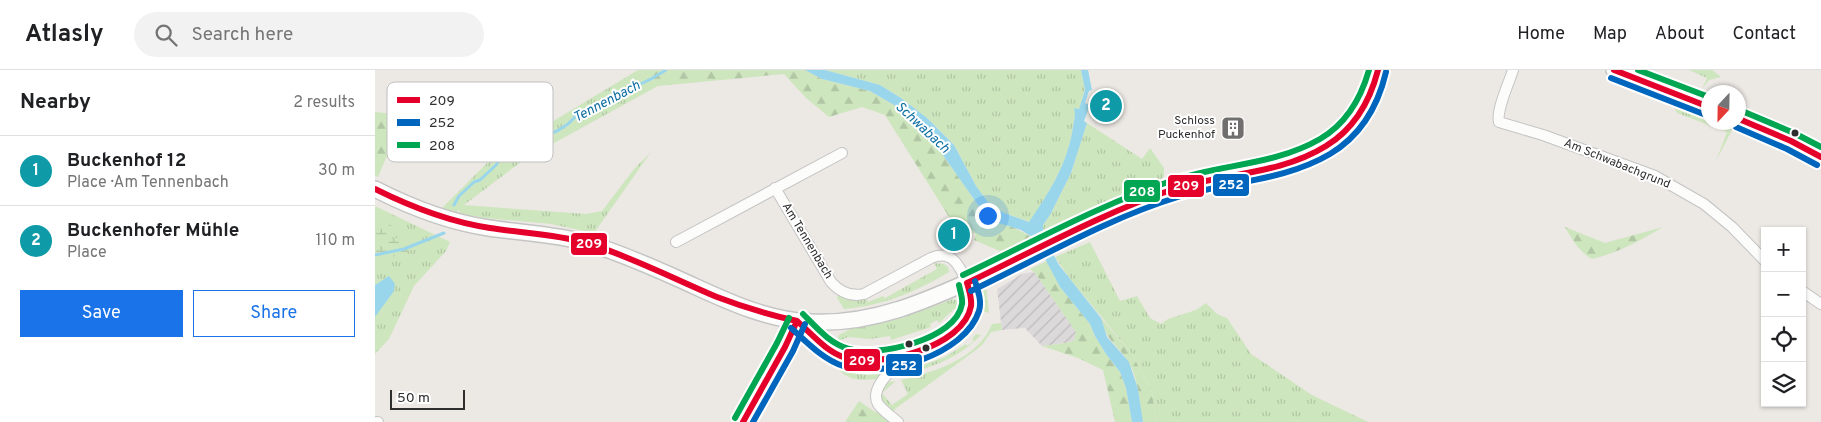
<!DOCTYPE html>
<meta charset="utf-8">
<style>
:root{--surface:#fff;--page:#f2f2f2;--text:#202124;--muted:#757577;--line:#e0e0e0;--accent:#1a73e8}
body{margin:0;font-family:Overpass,sans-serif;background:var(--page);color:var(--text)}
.controls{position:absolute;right:15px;bottom:15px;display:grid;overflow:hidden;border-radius:0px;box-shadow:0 1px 4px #0004}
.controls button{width:45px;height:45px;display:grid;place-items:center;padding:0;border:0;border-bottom:1px solid var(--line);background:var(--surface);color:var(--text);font:25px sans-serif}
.compass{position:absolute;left:1326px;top:15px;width:45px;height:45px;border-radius:50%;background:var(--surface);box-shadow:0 1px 4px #0004;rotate:202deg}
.scale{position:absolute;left:15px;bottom:12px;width:75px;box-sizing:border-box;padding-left:5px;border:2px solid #2e2e2e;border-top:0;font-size:14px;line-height:18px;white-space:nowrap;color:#2e2e2e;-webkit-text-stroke:4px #fff;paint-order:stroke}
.you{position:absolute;left:612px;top:145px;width:18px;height:18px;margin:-12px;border:4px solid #fff;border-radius:50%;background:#1a73e8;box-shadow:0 0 0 8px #1a73e833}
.badge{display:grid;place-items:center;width:32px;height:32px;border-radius:50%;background:var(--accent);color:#fff;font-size:16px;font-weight:700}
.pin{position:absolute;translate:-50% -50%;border:2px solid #fff;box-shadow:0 1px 5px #0006}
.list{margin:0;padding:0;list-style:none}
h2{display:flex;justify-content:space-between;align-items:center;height:65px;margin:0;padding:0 20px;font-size:21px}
h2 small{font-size:16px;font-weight:400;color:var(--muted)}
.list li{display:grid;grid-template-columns:32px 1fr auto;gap:15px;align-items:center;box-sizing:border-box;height:70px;padding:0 20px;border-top:1px solid var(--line)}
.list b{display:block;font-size:19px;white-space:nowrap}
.list p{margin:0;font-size:16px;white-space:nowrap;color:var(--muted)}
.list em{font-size:16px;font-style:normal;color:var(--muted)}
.actions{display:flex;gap:10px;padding:15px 20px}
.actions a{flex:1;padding:11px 0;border:1px solid var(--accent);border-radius:0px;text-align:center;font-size:18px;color:var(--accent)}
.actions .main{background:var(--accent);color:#fff}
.icon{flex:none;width:28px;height:28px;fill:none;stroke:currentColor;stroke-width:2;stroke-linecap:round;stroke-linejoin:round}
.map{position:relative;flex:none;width:1446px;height:352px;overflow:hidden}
header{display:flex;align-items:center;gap:30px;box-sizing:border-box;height:70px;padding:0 25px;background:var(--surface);border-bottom:1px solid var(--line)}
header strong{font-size:24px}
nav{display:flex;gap:28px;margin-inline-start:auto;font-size:18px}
.search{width:350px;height:45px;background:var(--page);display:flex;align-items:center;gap:12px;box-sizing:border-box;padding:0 18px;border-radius:28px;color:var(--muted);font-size:19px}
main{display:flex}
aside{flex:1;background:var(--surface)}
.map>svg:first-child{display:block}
.industrial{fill:url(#industrial-furrows)}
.grass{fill:url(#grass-tufts)}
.forest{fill:url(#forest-firs)}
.wetland{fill:url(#wetland-marsh)}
.water{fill:#99d6ec}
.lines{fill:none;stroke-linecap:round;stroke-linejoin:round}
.stream{stroke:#99d6ec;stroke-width:3}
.minor-casing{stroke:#c5c4c5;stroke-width:12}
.tertiary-casing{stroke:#c5c4c5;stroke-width:16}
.secondary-casing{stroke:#c5c4c5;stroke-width:18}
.minor{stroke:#fcfcfb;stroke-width:10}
.tertiary{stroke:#fcfcfb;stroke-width:14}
.secondary{stroke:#fcfcfb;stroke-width:15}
.bus-1-casing{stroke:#fff;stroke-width:10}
.bus-2-casing{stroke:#fff;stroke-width:10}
.bus-3-casing{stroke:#fff;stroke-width:10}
.bus-1{stroke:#e4002b;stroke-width:6}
.bus-2{stroke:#0065bd;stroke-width:6}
.bus-3{stroke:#00a651;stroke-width:6}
.bus-dot{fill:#2e2e2e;stroke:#fff;stroke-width:2}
.labels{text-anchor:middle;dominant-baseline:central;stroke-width:4;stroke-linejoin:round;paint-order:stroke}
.poi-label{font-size:12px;fill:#2e2e2e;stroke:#fff;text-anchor:end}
.street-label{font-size:12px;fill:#2e2e2e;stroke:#fff}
.water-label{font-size:14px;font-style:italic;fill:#0d6fa3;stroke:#fff}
.key{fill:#fff;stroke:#c0c0c0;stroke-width:1}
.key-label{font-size:14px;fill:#2e2e2e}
.line-badge{stroke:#fff;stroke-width:2}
.badge-label{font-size:14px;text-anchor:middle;font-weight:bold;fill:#fff}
</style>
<header>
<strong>Atlasly</strong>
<div class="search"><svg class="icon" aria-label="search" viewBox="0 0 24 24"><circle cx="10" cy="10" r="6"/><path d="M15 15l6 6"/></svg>Search here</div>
<nav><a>Home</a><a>Map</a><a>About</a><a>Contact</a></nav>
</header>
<main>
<aside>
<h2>Nearby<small>2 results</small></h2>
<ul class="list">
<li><span class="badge" style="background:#0f9aa8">1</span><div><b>Buckenhof 12</b><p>Place · Am Tennenbach</p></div><em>30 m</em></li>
<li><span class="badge" style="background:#0f9aa8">2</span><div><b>Buckenhofer Mühle</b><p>Place</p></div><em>110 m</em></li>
</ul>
<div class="actions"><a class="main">Save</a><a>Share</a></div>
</aside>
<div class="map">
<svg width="1446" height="352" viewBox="0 0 1446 352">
<defs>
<pattern id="industrial-furrows" width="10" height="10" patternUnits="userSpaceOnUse" patternTransform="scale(1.25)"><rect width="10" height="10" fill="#dcd9db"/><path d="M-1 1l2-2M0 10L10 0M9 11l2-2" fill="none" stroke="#bdbbbc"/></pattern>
<pattern id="grass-tufts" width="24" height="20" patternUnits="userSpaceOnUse" patternTransform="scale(1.25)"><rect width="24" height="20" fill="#cee6be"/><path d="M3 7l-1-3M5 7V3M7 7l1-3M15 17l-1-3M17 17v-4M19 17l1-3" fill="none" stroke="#b1c6a4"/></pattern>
<pattern id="forest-firs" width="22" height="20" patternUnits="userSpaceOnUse" patternTransform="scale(1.25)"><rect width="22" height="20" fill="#cee6be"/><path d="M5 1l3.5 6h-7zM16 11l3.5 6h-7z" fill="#b1c6a4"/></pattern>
<pattern id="wetland-marsh" width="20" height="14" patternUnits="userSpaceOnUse" patternTransform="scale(1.25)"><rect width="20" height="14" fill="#cee6be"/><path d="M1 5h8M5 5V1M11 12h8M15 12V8" fill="none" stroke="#b1c6a4"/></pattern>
</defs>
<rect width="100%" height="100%" fill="#ece8e4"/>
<!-- industrial -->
<path class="industrial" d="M657,202L660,203L701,262L699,271L690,273L667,276L650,258L627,260L622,219L647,204Z"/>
<!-- grass -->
<path class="grass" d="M263,0L283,16L150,89L89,135L211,144L227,141L259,99L276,82L219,163L176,154L110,148L85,144L84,140L80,143L66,139L117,88Z
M450,0H706L710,20L704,39L700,38C701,45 699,51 698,57C693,93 674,123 655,152L629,143L615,135L601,116L579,75L552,48L526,28L505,15Z
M1314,0H1337L1346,7L1334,10L1327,19L1332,8Z
M1300,34L1333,47L1334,52C1343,52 1352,52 1357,60L1341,91L1352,62L1302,43L1299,37Z
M712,53L767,89L775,78L789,98V106L784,112L729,135L668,165V155L675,145L696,103Z
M0,136L75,172L71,181L39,216L14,269L0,284Z
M715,172L745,231L762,226L775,248L786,254L793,249L821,240L831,233L842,244L852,248L876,284L937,325L993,352H781L777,322L757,284L695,209L680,187Z
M559,193L569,194L573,197L574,202C541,222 507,236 469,239L462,228L463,225L482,230L491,228L493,232L508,226L510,228L562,199Z
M611,216L614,243L607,241C603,232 605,224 611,216Z
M578,229L584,232L587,236L584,240L579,239L564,253L562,250L555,254L556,257L516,270L515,266L495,269L473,267L466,270L464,273L462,270L464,265L477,258L506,253L530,247Z
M626,253L627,260L616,262L608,274L601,280L520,339L518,343C506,331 501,330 509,313L521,311L507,323L517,335L533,324L526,310C559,302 603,289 617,254Z
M601,264L606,265C583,289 555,298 524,306L532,297H540L541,299L549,297L548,295L570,287L591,274L592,276L599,271L597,269Z
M464,299L488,303L511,302L504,309C489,310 473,312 464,299Z"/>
<!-- forest -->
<path class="forest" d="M263,0H430L447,9L495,21L524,38L565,81L608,142L659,168L627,182L599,170L601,164L591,161L589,167L586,166L510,45L487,37L454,47L431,28L409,4L283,16Z
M0,42L29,45L33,60L11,88L3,107L0,106Z
M1190,157L1230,173L1288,157C1264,171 1245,182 1217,189C1204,182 1197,169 1190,157Z
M672,191L685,217L715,254L720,266L731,284L745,302L751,318L757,352H740L728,300L703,288L667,276L690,273L699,271L701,262L660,203L655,199Z
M726,248L757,284L777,322L781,352H768C765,334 763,306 753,291C741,273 731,271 726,248Z
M484,331L500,342L518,343L527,352H470Z"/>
<!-- wetland -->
<path class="wetland" d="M0,147L18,156L13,167L15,169L33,166L39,179L0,193Z"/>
<!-- water -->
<path class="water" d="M430,0H450L505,15L526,28L552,48L579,75L601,116L615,135L629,143L654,152C674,123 693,93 698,57C699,50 701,45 699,38L704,39L710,20L706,0H713L717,20L714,21L710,33L715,35L709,51L712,53L696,103L675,145L668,155V165L684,195L726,248L732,267L754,292L763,319L768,352H757L751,318L745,302L731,284L720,266L715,254L685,217L659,168L646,160L624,153L608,142L565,81L524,38L495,21L447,9Z
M14,206L20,214L19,221L0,247V215Z"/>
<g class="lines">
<!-- stream -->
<path class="stream" d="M79,135L84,126L99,112L105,110L121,95L128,85L137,80L154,75L165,67L182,61L193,54L202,45H211L224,39L231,32L244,27L251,21L276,9L291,0
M0,185L29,179L69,163"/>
<!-- minor casing -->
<g class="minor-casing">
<path id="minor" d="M1138,0C1134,13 1121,40 1124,52L1168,65L1280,106L1329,134L1357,157L1390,191
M400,118L456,212C465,222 476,227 489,224L556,188C577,179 585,196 592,213
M301,172L467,83
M1427,221L1446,234
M2,352H3
M523,352C516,346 508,341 503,334C493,317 523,294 533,283"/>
</g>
<!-- tertiary casing -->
<g class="tertiary-casing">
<path id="tertiary" d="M368,352C385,317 408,287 422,251"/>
</g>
<!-- secondary casing -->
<g class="secondary-casing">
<path id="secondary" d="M1239,0L1334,37
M1364,49L1416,71L1446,87
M0,119C37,138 73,152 114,158C147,163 181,164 213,173C245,183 275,196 306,210C348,229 389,250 436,252C498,255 551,231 606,206C671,176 735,140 803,118C852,103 906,104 951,75C980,58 995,32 1003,0"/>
</g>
<!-- minor -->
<use href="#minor" class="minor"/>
<!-- tertiary -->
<use href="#tertiary" class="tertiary"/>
<!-- secondary -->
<use href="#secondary" class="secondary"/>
<!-- bus-1 casing -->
<g class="bus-1-casing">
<path id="bus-1" d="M1239,0L1334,37
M1364,49L1416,71L1446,87
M0,119C36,137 74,152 115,158C147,163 181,164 212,173C257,187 299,209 342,227C368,237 395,245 422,251
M592,213C661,180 729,142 802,118C852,103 906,104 951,76C979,59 995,31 1003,0
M422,251C437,264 451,282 471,288C505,298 589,277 596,236C597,228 594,220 592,213
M368,352L410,277L422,251"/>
</g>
<!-- bus-2 casing -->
<g class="bus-2-casing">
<path id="bus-2" d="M1236,8L1331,45
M1361,57L1412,79L1442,95
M596,221C665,188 733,148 806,126C856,111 909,111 955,84C985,66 1003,36 1011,2
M416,258C432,272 447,289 468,296C509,309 590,285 604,241C607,231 603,221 600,211
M378,352L418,281L430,254"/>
</g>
<!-- bus-3 casing -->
<g class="bus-3-casing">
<path id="bus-3" d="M1263,0L1334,27
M1367,41L1419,63L1446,77
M588,205C658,172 726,134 799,110C848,94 900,95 945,69C971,54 986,28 994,0
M428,244C441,257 455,274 474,279C503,287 581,270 587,234C588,228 585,221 584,215
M360,348L402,273L414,248"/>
</g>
<!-- bus-1 -->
<use href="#bus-1" class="bus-1"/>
<!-- bus-2 -->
<use href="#bus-2" class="bus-2"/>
<!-- bus-3 -->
<use href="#bus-3" class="bus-3"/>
</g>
<!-- icons -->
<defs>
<g id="building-square" transform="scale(1.25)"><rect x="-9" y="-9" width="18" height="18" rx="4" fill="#706f6e" stroke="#fff"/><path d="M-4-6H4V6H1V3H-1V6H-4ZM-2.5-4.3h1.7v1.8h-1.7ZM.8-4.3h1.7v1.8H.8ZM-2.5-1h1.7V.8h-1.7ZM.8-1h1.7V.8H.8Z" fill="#fff"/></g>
</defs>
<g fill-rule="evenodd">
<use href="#building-square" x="858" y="58"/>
</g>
<!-- markers -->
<g class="bus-dot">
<circle cx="1420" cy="63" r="4.5"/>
<circle cx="534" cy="274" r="4.5"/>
<circle cx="551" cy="278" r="4.5"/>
</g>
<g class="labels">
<!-- poi labels -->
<g class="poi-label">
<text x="840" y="51">Schloss<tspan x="840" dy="14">Puckenhof</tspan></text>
</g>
<!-- street labels -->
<g class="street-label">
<text transform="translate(1242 94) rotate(22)">Am Schwabachgrund</text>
<text transform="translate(432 171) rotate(59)">Am Tennenbach</text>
</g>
<!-- water labels -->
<g class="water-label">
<text transform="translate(232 32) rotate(-28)">Tennenbach</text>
<text transform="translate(547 58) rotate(43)">Schwabach</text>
</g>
</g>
<!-- legend -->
<rect x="12" y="12" width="166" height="80" rx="8" class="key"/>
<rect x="22" y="27" width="23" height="6" fill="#e4002b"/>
<rect x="22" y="49" width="23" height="7" fill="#0065bd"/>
<rect x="22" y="72" width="23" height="6" fill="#00a651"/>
<g class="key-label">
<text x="54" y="35">209</text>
<text x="54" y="57">252</text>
<text x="54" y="80">208</text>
</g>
<g class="line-badge">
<rect x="837" y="103" width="38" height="24" rx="5" fill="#0065bd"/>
<rect x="792" y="104" width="38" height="24" rx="5" fill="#e4002b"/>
<rect x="748" y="109" width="38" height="24" rx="5" fill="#00a651"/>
<rect x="195" y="162" width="38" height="24" rx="5" fill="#e4002b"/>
<rect x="468" y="278" width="38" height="24" rx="5" fill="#e4002b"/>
<rect x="510" y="283" width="38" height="24" rx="5" fill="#0065bd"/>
</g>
<g class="badge-label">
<text x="856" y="119">252</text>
<text x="811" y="120">209</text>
<text x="767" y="126">208</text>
<text x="214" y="178">209</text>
<text x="487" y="295">209</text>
<text x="529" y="300">252</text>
</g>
</svg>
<div class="controls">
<button>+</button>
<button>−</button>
<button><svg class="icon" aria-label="locate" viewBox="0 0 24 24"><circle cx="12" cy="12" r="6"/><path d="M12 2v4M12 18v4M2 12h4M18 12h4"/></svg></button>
<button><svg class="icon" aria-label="layers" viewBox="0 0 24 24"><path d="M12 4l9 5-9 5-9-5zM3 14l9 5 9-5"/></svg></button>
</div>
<svg class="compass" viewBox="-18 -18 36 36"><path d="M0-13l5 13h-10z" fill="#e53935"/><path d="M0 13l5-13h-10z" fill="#757577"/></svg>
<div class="scale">50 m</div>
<div class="you"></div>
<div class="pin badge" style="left:579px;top:165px;background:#0f9aa8">1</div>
<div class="pin badge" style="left:731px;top:36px;background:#0f9aa8">2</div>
</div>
</main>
